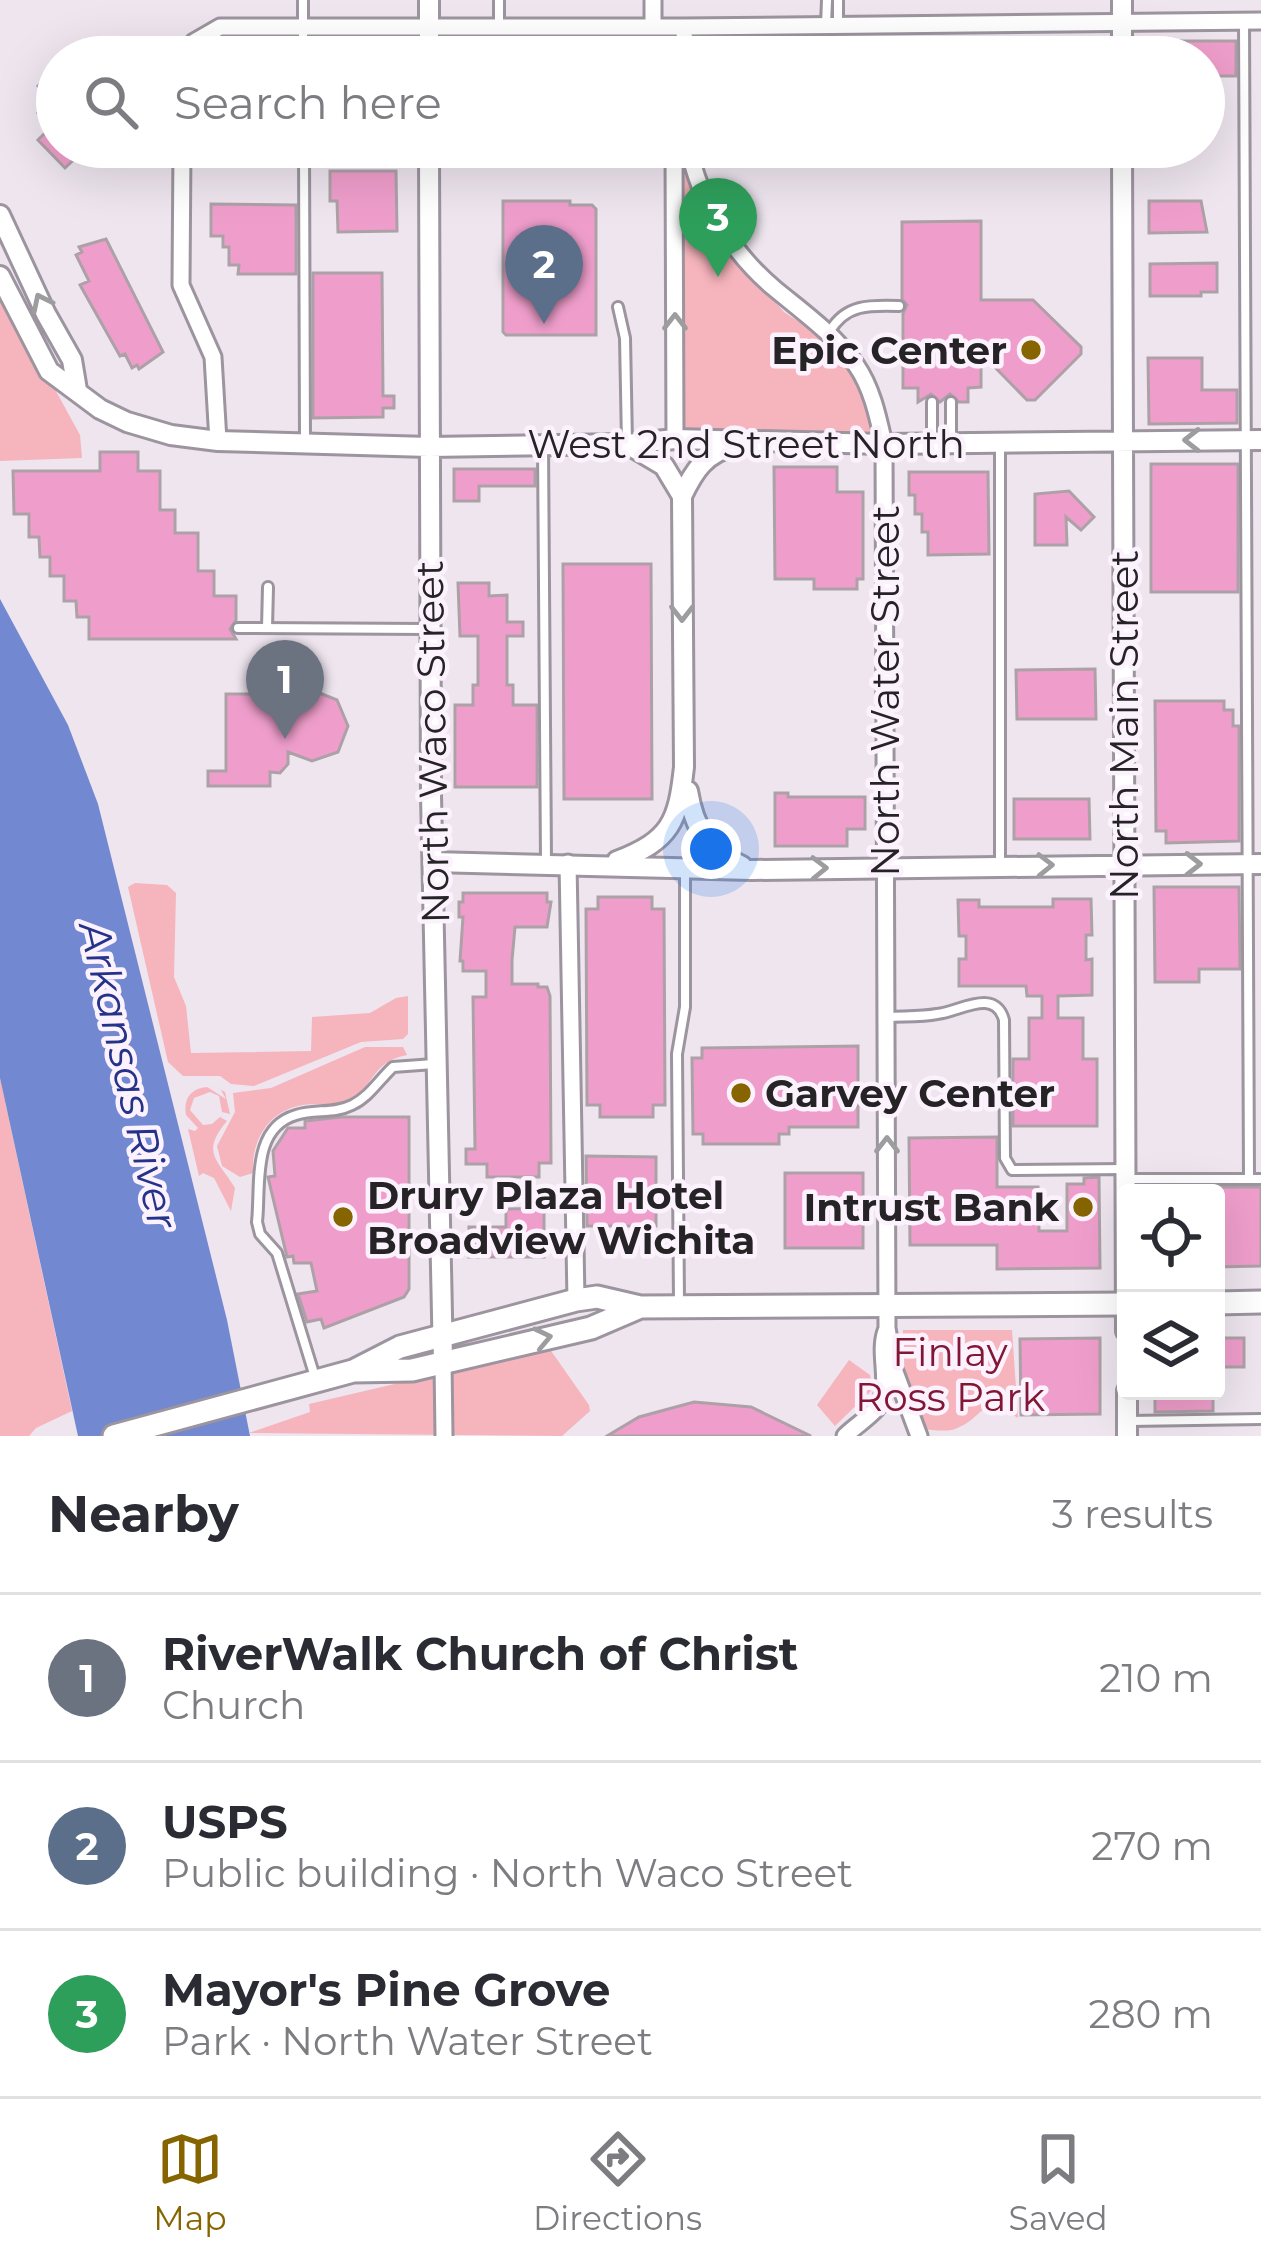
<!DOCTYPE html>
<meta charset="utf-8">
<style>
:root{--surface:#fff;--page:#f2f2f3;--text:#2b2b33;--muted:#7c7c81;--line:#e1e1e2;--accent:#866500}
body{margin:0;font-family:Montserrat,sans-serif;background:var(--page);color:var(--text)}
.controls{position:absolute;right:36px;bottom:36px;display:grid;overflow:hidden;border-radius:12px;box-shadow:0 12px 48px #0002}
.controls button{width:108px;height:108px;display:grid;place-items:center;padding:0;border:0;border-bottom:3px solid var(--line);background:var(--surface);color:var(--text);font:60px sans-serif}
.you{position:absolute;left:711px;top:849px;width:42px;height:42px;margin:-30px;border:9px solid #fff;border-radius:50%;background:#1a73e8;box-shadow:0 0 0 18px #1a73e833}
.badge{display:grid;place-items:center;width:78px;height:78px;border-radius:50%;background:var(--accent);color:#fff;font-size:39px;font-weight:700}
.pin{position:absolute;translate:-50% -99px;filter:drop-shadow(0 3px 6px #0008)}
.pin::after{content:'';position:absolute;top:63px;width:42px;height:36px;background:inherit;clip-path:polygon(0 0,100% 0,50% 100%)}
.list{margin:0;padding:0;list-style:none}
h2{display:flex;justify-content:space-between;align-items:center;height:156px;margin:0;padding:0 48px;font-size:51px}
h2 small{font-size:39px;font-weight:400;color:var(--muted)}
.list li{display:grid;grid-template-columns:78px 1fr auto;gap:36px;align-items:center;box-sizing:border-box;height:168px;padding:0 48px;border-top:3px solid var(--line)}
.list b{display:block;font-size:45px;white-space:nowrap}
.list p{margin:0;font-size:39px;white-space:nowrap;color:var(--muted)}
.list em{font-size:39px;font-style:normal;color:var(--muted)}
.icon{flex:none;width:66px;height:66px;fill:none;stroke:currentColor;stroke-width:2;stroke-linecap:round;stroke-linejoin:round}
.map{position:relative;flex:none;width:1261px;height:1436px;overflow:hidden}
.search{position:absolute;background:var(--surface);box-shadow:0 12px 48px #0002;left:36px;right:36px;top:36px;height:132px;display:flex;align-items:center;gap:30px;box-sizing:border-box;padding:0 42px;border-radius:66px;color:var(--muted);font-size:45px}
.sheet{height:660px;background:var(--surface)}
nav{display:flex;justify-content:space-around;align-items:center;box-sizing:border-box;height:168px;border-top:3px solid var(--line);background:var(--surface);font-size:33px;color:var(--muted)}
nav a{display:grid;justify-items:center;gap:6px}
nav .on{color:var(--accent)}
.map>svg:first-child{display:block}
.green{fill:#f6b4bc}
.water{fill:#7288d0}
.building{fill:#ef9ecb;stroke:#ada1a7;stroke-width:3}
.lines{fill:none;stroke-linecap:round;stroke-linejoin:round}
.service-casing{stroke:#9c949e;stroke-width:14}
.minor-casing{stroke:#9c949e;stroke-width:21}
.tertiary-casing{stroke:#9c949e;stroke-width:24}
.secondary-casing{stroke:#9c949e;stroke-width:27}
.service{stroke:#fff;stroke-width:8}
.minor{stroke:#fff;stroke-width:15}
.tertiary{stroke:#fff;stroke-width:18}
.secondary{stroke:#fff;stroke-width:21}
.oneway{stroke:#9d9c9e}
.poi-dot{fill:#866500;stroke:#fbf2fd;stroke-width:4.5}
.labels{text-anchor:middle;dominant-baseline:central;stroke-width:9;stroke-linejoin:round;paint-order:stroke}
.poi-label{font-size:39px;font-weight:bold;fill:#262327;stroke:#fbf2fd;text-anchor:end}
.street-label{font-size:39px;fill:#262327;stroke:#fbf2fd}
.park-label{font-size:39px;fill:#821735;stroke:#fbf2fd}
.water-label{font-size:42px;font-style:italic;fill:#243388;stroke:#fbf2fd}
</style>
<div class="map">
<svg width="1261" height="1436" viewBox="0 0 1261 1436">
<rect width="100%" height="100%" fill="#eee5ef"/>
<!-- green -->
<path class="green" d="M677,147H680L723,241L784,312L827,340L855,374L870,406L876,435L682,430V185Z
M0,289L80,435L82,458L0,461Z
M135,883L167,885L176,893L174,977L186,1006L191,1053L311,1051L312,1017L370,1013L396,998L408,996V1034L403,1039L361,1042L254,1086L231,1084L220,1076H183L168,1062L128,887Z
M365,1047H403L407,1055C371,1062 376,1085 350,1099C336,1107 319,1103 303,1105C269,1110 251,1140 253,1173L240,1177L222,1166L217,1146L235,1112L233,1093L271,1088Z
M0,1078L72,1411L36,1428L29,1436H0Z
M206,1082L225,1092L230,1114L222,1112L219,1096L210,1092L194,1098L190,1110L203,1125L212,1124L220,1117L227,1121C200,1153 218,1160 235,1188L231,1211L214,1178L203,1173L199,1176L188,1129L195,1131L198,1128L186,1115C183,1099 191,1088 207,1087L226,1099L221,1090Z
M903,1330H1012L1018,1418C978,1393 987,1417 955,1429C947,1432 932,1430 923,1429C911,1396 900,1366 903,1330Z
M549,1348L589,1405L590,1411L562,1436L249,1433L310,1412L309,1404Z
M849,1360L870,1375L873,1389L835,1426L817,1405Z"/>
<!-- water -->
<path class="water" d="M0,599L68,725L98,804L227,1320L250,1436H78L0,1078Z"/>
<!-- building -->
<path class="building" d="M1148,41H1236V76H1218L1216,100H1204V57H1148Z
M57,68V147H87L65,168L38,140L51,127L38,113L51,100L38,86Z
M330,171H396L397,231L338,232L337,201H330Z
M503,201H570V205H592L596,209V335H506L503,332Z
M1149,201H1201L1207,232L1149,233Z
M211,204L296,205V274H238L239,265H229V247H223V236H211Z
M981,221V300H1033L1081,347V354L1035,400H1027L981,353V387L968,388V402H959L950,394L940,402L931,394L918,402V388H903V313L907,305L902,299V222Z
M106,239L163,352L139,369L137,365L132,368L125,354L120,356L80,285L89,281L76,255L82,252L79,247Z
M1217,263V292H1201V296H1150V264Z
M313,273H382L383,396H394V408H383V417L313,418Z
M1148,358H1202V390H1237V423L1149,424Z
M100,452H138V471H160V510H175V533H198V571H214V596H236V620L230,629L236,639H89V617H77L76,601H64V576H50V557H40L39,537H29V514H14L13,471H100Z
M1151,464H1238V592H1151Z
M774,467H837V492H863V579H857V589H814V579H775Z
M454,469H535V486H479V501H454Z
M909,472H988L989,554L928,555V532H922V514H915V495H909Z
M1069,491L1094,517L1081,530L1066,517L1067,545H1035V494Z
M563,564H651L652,799H564Z
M458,583H489V596L507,595V622H523V636H507V685H513V705H537V787H455V705H473V685H478V636H460Z
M1095,669L1096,719H1017L1016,670Z
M312,690L337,700L348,726L338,752L312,761L288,752V764L280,773L270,772V786H208V771H226V694H270V698L287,700Z
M1155,701H1224V710H1233V726H1239V841L1166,843V831H1156Z
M775,793H788V797H865V829H847V846H775Z
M1014,799H1089L1090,839H1014Z
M1154,887H1239L1240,969H1199V982H1155Z
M463,893H547V902H551L547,927H515L512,960V984H538V987H547L550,996L551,1163H539V1177H487V1164H466V1149H475L473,997H486V971H463V961H460L463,917H459V902H463Z
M598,897H652V909H664L665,1105H653V1117H600V1105H587L586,909H598Z
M1053,899H1091L1092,935H1086V960L1092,959V995L1058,996V1018H1083V1059H1097V1126H1013V1059H1029V1018H1042V996H1027L1026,986H959V959H966V936H959L958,900H979V907H1053Z
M858,1046V1127H789V1134H779V1144H703V1134H693L692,1058H702V1048Z
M341,1117H409V1289L404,1297L324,1328L321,1319L307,1322L298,1294L317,1291L311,1263H294L293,1256L287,1257L268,1177L275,1176L273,1151L288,1128H305V1121Z
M997,1137V1187H1038L1039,1231H1067V1184H1084V1178L1099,1177L1100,1268L997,1269V1245H910L909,1138Z
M586,1156L656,1157V1226H587Z
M785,1173H863V1248H785Z
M1216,1187H1261V1266L1216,1267Z
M544,1208V1257H469V1227H506V1209Z
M1100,1338V1414L1021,1415L1020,1339Z
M1216,1338H1244V1367H1216Z
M1155,1391H1213V1411L1155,1412Z
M694,1402L751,1407L811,1436H607L639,1417Z"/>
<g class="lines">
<!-- service casing -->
<g class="service-casing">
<path id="service" d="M499,0V26
M838,0V23
M1244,22L1249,1179
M826,25L827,0
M303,57V0
M304,147L305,444
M618,307L625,338L627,443
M830,331C846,304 870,305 899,306
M932,402V442
M951,402V442
M1000,444V866
M543,445L546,862
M238,628L428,629
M267,628L268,587
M888,1017C904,1016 921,1017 937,1014C959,1012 995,987 1004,1020L1005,1158L1012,1170L1126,1169
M1126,1179H1261
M679,1303L677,1054L685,1007V869
M315,1377L277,1253L260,1234L257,1222C261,1186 251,1128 296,1115C315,1109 334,1114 352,1105C369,1097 379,1080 393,1067L434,1064
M1129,1421L1261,1419"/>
</g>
<!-- minor casing -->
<g class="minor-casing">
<path id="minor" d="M653,0V27
M684,27L685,57
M185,57L194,42L220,27H684L1261,21
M182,147L181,285L213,357L218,441
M674,147L675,439
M689,147C698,200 734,255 775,289C804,313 834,334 856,365C872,388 878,417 884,444L887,1328L894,1369L919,1436
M568,863L576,1300
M443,1362L444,1436
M845,1436C854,1427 867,1419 876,1409C894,1387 877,1356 886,1331"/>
</g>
<!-- tertiary casing -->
<g class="tertiary-casing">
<path id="tertiary" d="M429,0V57
M1122,0V57
M429,147L431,795L443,1362
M1122,147L1126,1331
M0,215L46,314L72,360L77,390
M0,276L49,371L100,409L127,422L171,435L218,441L429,447L627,444L675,439L884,444L1261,440
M627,444L664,466L682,496
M688,791C694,828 708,851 742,866
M617,861C671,840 678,822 684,767L682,496C695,469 705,454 735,445
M433,862L752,870L1261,864
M1127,1391V1436"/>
</g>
<!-- secondary casing -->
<g class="secondary-casing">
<path id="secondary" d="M1216,1303L1261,1302
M353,1371L400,1347L576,1300L597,1297L640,1307L1126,1304
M114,1436L353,1371L412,1370L591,1328L640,1307"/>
</g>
<!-- service -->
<use href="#service" class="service"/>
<!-- minor -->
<use href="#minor" class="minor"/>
<!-- tertiary -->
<use href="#tertiary" class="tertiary"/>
<!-- secondary -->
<use href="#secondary" class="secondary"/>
</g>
<!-- one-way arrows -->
<defs><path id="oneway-chevron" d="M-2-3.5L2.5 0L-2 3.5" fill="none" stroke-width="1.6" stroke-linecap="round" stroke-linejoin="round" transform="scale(3)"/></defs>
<g class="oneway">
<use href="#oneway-chevron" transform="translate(41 302) rotate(-116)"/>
<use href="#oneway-chevron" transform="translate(675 322) rotate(-90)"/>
<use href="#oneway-chevron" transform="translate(1192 440) rotate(180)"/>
<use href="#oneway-chevron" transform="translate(682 613) rotate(90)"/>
<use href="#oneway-chevron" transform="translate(1193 864)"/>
<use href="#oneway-chevron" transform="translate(1045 865) rotate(-1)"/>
<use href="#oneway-chevron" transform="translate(819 868) rotate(-1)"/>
<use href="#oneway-chevron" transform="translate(887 1145) rotate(-90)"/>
<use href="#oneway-chevron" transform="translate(543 1338) rotate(-12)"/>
</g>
<!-- markers -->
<g class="poi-dot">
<circle cx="1031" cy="350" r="12"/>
<circle cx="741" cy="1093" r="12"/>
<circle cx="1083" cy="1207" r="12"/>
<circle cx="343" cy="1217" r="12"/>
</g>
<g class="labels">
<!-- poi labels -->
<g class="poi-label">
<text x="1007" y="350">Epic Center</text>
<text x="765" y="1093" text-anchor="start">Garvey Center</text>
<text x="367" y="1195" text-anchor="start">Drury Plaza Hotel<tspan x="367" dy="45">Broadview Wichita</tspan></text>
<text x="1059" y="1207">Intrust Bank</text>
</g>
<!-- street labels -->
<g class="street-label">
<text x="746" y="444">West 2nd Street North</text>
<text transform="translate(885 691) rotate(-90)">North Water Street</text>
<text transform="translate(1124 725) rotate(-90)">North Main Street</text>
<text transform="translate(432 742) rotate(-91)">North Waco Street</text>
</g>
<!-- park labels -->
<g class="park-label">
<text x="950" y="1352">Finlay<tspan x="950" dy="45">Ross Park</tspan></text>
</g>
<!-- water labels -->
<g class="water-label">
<text transform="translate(129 1075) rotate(77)">Arkansas River</text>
</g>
</g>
</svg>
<div class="controls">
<button><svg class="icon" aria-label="locate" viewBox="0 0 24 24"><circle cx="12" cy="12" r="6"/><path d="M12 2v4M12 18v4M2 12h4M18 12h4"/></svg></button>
<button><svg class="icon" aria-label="layers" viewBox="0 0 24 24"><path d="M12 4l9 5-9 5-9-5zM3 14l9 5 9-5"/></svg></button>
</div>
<div class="you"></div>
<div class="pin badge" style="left:285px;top:739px;background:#6b7280">1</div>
<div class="pin badge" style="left:544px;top:324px;background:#5c6f8a">2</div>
<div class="pin badge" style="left:718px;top:277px;background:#2e9e5b">3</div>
<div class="search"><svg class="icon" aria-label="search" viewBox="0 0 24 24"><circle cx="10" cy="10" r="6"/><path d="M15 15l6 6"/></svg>Search here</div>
</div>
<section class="sheet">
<h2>Nearby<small>3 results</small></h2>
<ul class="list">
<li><span class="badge" style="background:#6b7280">1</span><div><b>RiverWalk Church of Christ</b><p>Church</p></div><em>210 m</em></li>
<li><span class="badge" style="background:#5c6f8a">2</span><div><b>USPS</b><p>Public building · North Waco Street</p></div><em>270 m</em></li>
<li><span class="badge" style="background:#2e9e5b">3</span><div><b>Mayor's Pine Grove</b><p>Park · North Water Street</p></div><em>280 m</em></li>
</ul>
</section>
<nav>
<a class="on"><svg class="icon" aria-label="map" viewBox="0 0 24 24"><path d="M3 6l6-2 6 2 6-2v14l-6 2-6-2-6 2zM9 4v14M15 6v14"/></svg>Map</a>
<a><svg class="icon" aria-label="directions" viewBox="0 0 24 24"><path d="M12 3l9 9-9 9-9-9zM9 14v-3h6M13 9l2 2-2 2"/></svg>Directions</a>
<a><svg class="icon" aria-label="saved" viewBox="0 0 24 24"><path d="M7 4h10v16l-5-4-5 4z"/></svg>Saved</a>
</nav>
